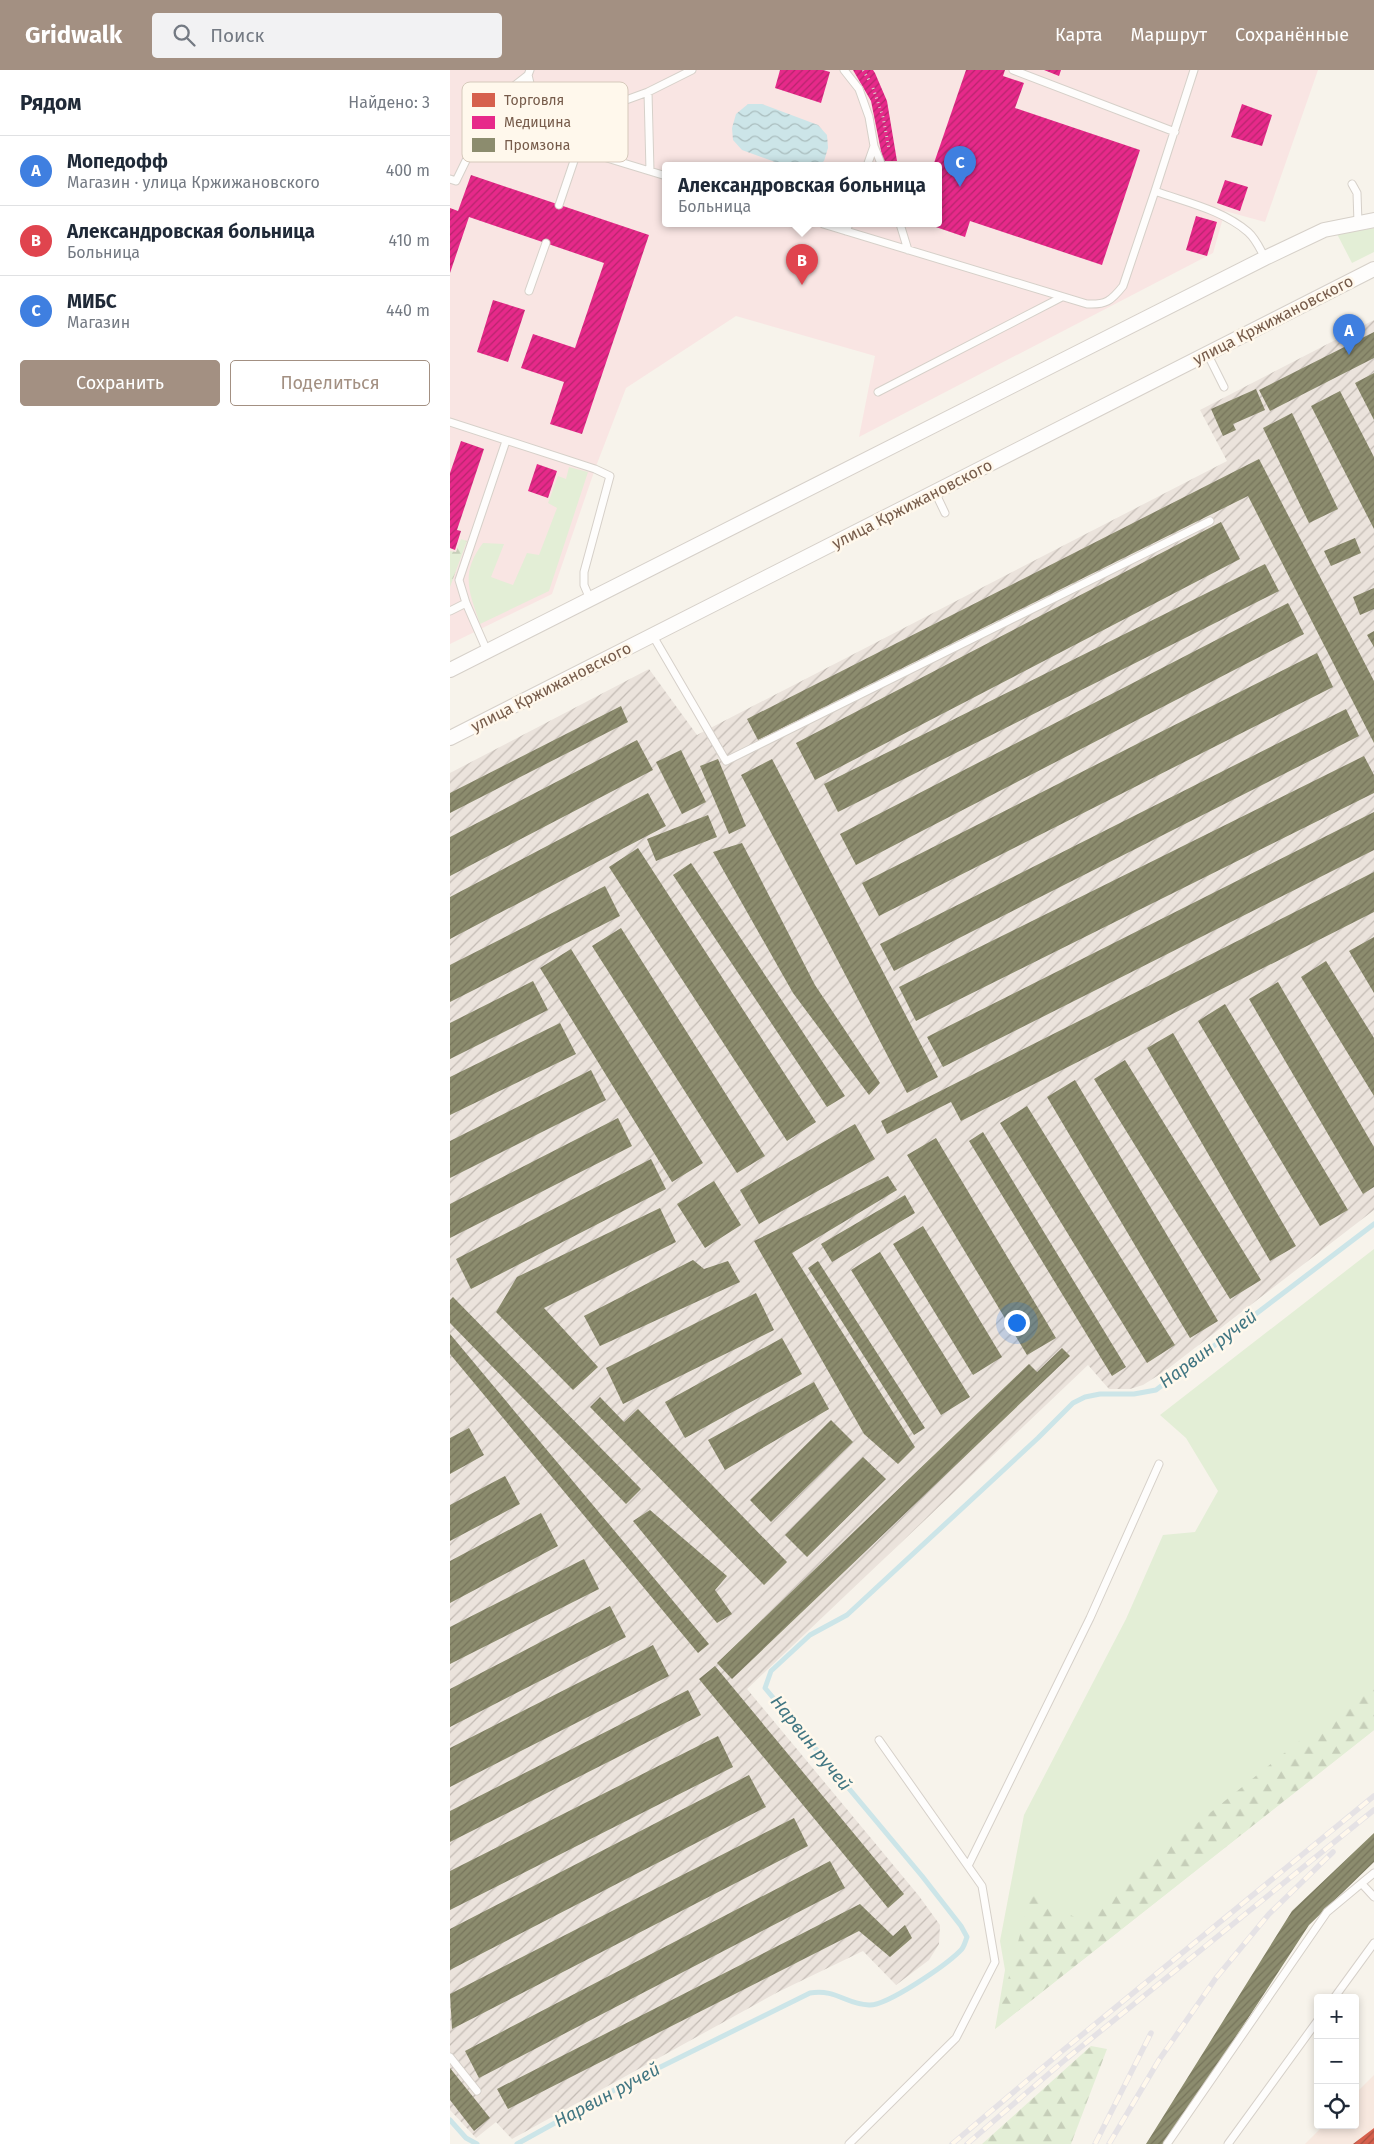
<!DOCTYPE html>
<html lang="ru">
<meta charset="utf-8">
<style>
:root{--surface:#fff;--page:#f2f2f3;--text:#1f2937;--muted:#747a83;--line:#e0e1e3;--accent:#a39082}
body{margin:0;font-family:"Fira Sans",sans-serif;background:var(--page);color:var(--text)}
.controls{position:absolute;right:15px;bottom:15px;display:grid;overflow:hidden;border-radius:5px;box-shadow:0 2px 8px #0003}
.controls button{width:45px;height:45px;display:grid;place-items:center;padding:0;border:0;border-bottom:1px solid var(--line);background:var(--surface);color:var(--text);font:25px sans-serif}
.you{position:absolute;left:566px;top:1252px;width:18px;height:18px;margin:-12px;border:4px solid #fff;border-radius:50%;background:#1a73e8;box-shadow:0 0 0 8px #1a73e833}
.badge{display:grid;place-items:center;width:32px;height:32px;border-radius:50%;background:var(--accent);color:#fff;font-size:16px;font-weight:700}
.pin{position:absolute;translate:-50% -41px;filter:drop-shadow(0 1px 2px #0008)}
.pin::after{content:'';position:absolute;top:26px;width:18px;height:15px;background:inherit;clip-path:polygon(0 0,100% 0,50% 100%)}
.popup{position:absolute;left:212px;top:92px;width:280px;height:65px;box-sizing:border-box;display:grid;place-content:center;border-radius:5px;background:var(--surface);filter:drop-shadow(0 1px 4px #0005);font-size:16px;white-space:nowrap;color:var(--muted)}
.popup b{font-size:19px;color:var(--text)}
.popup::after{content:'';position:absolute;left:50%;top:100%;margin-left:-10px;border:10px solid transparent;border-top-color:var(--surface)}
.list{margin:0;padding:0;list-style:none}
h2{display:flex;justify-content:space-between;align-items:center;height:65px;margin:0;padding:0 20px;font-size:21px}
h2 small{font-size:16px;font-weight:400;color:var(--muted)}
.list li{display:grid;grid-template-columns:32px 1fr auto;gap:15px;align-items:center;box-sizing:border-box;height:70px;padding:0 20px;border-top:1px solid var(--line)}
.list b{display:block;font-size:19px;white-space:nowrap}
.list p{margin:0;font-size:16px;white-space:nowrap;color:var(--muted)}
.list em{font-size:16px;font-style:normal;color:var(--muted)}
.actions{display:flex;gap:10px;padding:15px 20px}
.actions a{flex:1;padding:11px 0;border:1px solid var(--accent);border-radius:5px;text-align:center;font-size:18px;color:var(--accent)}
.actions .main{background:var(--accent);color:#fff}
.icon{flex:none;width:28px;height:28px;fill:none;stroke:currentColor;stroke-width:2;stroke-linecap:round;stroke-linejoin:round}
.map{position:relative;flex:none;width:924px;height:2074px;overflow:hidden}
header{display:flex;align-items:center;gap:30px;box-sizing:border-box;height:70px;padding:0 25px;background:var(--accent);color:#fff}
header strong{font-size:24px}
nav{display:flex;gap:28px;margin-inline-start:auto;font-size:18px}
.search{width:350px;height:45px;background:var(--page);display:flex;align-items:center;gap:12px;box-sizing:border-box;padding:0 18px;border-radius:5px;color:var(--muted);font-size:19px}
main{display:flex}
aside{flex:1;background:var(--surface)}
.map>svg:first-child{display:block}
.commercial{fill:#f7e8df}
.industrial{fill:url(#industrial-furrows)}
.medical{fill:#f9e5e3;fill-rule:evenodd}
.grass{fill:#e3eed6}
.forest{fill:url(#forest-firs)}
.water{fill:url(#water-waves)}
.shops{fill:url(#shops-hatch)}
.health{fill:url(#health-hatch)}
.industry{fill:url(#industry-hatch)}
.lines{fill:none;stroke-linecap:round;stroke-linejoin:round}
.stream{stroke:#cce5e8;stroke-width:5}
.service-casing{stroke:#d6d0c9;stroke-width:9}
.minor-casing{stroke:#d6d0c9;stroke-width:16}
.path{stroke:#dad2cd;stroke-width:3;stroke-dasharray:1 4;stroke-linecap:butt}
.service{stroke:#fefdfc;stroke-width:7}
.minor{stroke:#fefdfc;stroke-width:14}
.rail-casing{stroke:#e5e2e5;stroke-width:5.5}
.rail{stroke:#fff8ec;stroke-width:4;stroke-dasharray:11;stroke-linecap:butt}
.labels{text-anchor:middle;dominant-baseline:central;stroke-width:5;stroke-linejoin:round;paint-order:stroke}
.street-label{font-size:16px;fill:#765b4a;stroke:#fff8ec}
.water-label{font-size:18px;font-style:italic;fill:#417682;stroke:#fff8ec}
.key{fill:#fff8ec;stroke:#d6c9bb;stroke-width:1}
.key-label{font-size:14px;fill:#765b4a}
</style>
<header>
<strong>Gridwalk</strong>
<div class="search"><svg class="icon" aria-label="search" viewBox="0 0 24 24"><circle cx="10" cy="10" r="6"/><path d="M15 15l6 6"/></svg>Поиск</div>
<nav><a>Карта</a><a>Маршрут</a><a>Сохранённые</a></nav>
</header>
<main>
<aside>
<h2>Рядом<small>Найдено: 3</small></h2>
<ul class="list">
<li><span class="badge" style="background:#3f7fe0">A</span><div><b>Мопедофф</b><p>Магазин · улица Кржижановского</p></div><em>400 m</em></li>
<li><span class="badge" style="background:#e0444e">B</span><div><b>Александровская больница</b><p>Больница</p></div><em>410 m</em></li>
<li><span class="badge" style="background:#3f7fe0">C</span><div><b>МИБС</b><p>Магазин</p></div><em>440 m</em></li>
</ul>
<div class="actions"><a class="main">Сохранить</a><a>Поделиться</a></div>
</aside>
<div class="map">
<svg width="924" height="2074" viewBox="0 0 924 2074">
<defs>
<pattern id="industrial-furrows" width="10" height="10" patternUnits="userSpaceOnUse" patternTransform="scale(1.25)"><rect width="10" height="10" fill="#ebe3dc"/><path d="M-1 1l2-2M0 10L10 0M9 11l2-2" fill="none" stroke="#c3bbb4"/></pattern>
<pattern id="forest-firs" width="22" height="20" patternUnits="userSpaceOnUse" patternTransform="scale(1.25)"><rect width="22" height="20" fill="#e3eed6"/><path d="M5 1l3.5 6h-7zM16 11l3.5 6h-7z" fill="#c6ceb9"/></pattern>
<pattern id="water-waves" width="16" height="10" patternUnits="userSpaceOnUse" patternTransform="scale(1.25)"><rect width="16" height="10" fill="#cce5e8"/><path d="M0 5q4-4 8 0t8 0" fill="none" stroke="#aabdbe"/></pattern>
<pattern id="shops-hatch" width="6" height="6" patternUnits="userSpaceOnUse" patternTransform="scale(1.25)"><rect width="6" height="6" fill="#d6604d"/><path d="M-1 1l2-2M0 6l6-6M5 7l2-2" fill="none" stroke="#a94f3f"/></pattern>
<pattern id="health-hatch" width="6" height="6" patternUnits="userSpaceOnUse" patternTransform="scale(1.25)"><rect width="6" height="6" fill="#e7298a"/><path d="M-1 1l2-2M0 6l6-6M5 7l2-2" fill="none" stroke="#b6266d"/></pattern>
<pattern id="industry-hatch" width="6" height="6" patternUnits="userSpaceOnUse" patternTransform="scale(1.25)"><rect width="6" height="6" fill="#8c8c6e"/><path d="M-1 1l2-2M0 6l6-6M5 7l2-2" fill="none" stroke="#77755c"/></pattern>
</defs>
<rect width="100%" height="100%" fill="#f7f3eb"/>
<!-- commercial -->
<path class="commercial" d="M924,2005V2074H855L874,2055H905V2024Z"/>
<!-- industrial -->
<path class="industrial" d="M924,250V1140L715,1301L693,1315L680,1319H659L638,1295L297,1619L469,1826L490,1855L489,1874L479,1890L446,1915L413,1881L328,1922L62,2069L46,2052L26,2068L0,2040V703L199,599L247,665L777,391L750,340Z"/>
<!-- medical -->
<path class="medical" d="M0,0H868L815,152L775,141L763,183L409,367L425,286L286,246L176,318L145,399L102,524L0,574ZM216,96H488V154H216Z"/>
<!-- grass -->
<path class="grass" d="M924,158V182L902,193L887,164Z
M119,397L138,402L99,521L30,554C19,522 10,503 33,473L54,474L41,507L63,515L77,483L89,485L107,438L98,433L108,406L116,409Z
M924,1179V1660L545,1959L555,1900L550,1871L574,1745L676,1549L713,1465L745,1462L768,1421L736,1368L710,1345Z"/>
<!-- forest -->
<path class="forest" d="M11,469L17,471L0,517V481L6,482Z
M924,1611V1660L545,1959L581,1823L628,1849Z
M641,1976L657,1979L621,2074H532Z"/>
<!-- water -->
<path class="water" d="M298,34H312L368,55L377,65L378,78L374,91L368,96H336L292,80L283,70L282,58L286,44Z"/>
<!-- shops -->
<path class="shops" d="M924,2058V2074H903Z"/>
<!-- health -->
<path class="health" d="M330,0H373L380,2L371,33L325,18Z
M403,0H423L425,3L437,31L447,91H433L421,31Z
M516,0H555L553,6L574,13L565,38L690,80L652,195L520,151L515,167L477,154H488V96H483Z
M594,0H611L609,6Z
M792,34L822,45L812,76L781,67Z
M21,105L199,165L132,364L100,354L114,312L71,298L83,264L125,278L154,193L19,147L0,203V138L8,141Z
M775,110L798,117L790,141L767,133Z
M746,146L767,152L757,186L736,180Z
M43,230L75,240L58,292L27,282Z
M11,371L34,379L7,460L11,461L5,480L0,478V403Z
M87,394L107,401L98,428L78,421Z"/>
<!-- industry -->
<path class="industry" d="M924,262V288L820,341L809,320Z
M924,303V350L905,313Z
M806,319L815,340L783,354L786,360L773,366L761,339Z
M890,321L924,387V459L861,336Z
M842,343L888,439L859,453L813,358Z
M809,389L924,611V673L798,426L308,670L297,649Z
M771,452L790,489L365,710L346,673Z
M905,468L911,483L881,496L874,481Z
M815,494L829,521L388,742L374,714Z
M924,518V539L910,545L903,527Z
M838,533L854,564L406,795L390,764Z
M924,561V577L917,565Z
M867,583L883,617L429,846L412,813Z
M171,636L178,652L0,743V723Z
M896,639L909,666L444,901L430,874Z
M187,670L203,700L0,806V767Z
M231,680L256,732L232,744L206,692Z
M914,686L924,705V723L466,951L449,917Z
M268,689L296,756L279,764L250,696Z
M322,689L488,1007L457,1023L291,705Z
M198,723L216,756L0,869V827Z
M924,742V780L493,997L477,967Z
M258,745L267,767L206,791L197,769Z
M292,773L365,915L430,1013L419,1025L343,923L263,782Z
M188,778L366,1052L337,1071L159,797Z
M241,793L395,1026L377,1037L223,805Z
M924,802V842L511,1051L501,1032L437,1064L431,1051Z
M155,816L170,846L0,932V895Z
M171,858L315,1086L287,1103L142,876Z
M924,867V923L899,881Z
M121,879L253,1093L222,1112L90,898Z
M876,891L924,968V1026L851,907Z
M83,911L98,940L0,989V953Z
M828,912L924,1077V1117L913,1124L799,929Z
M775,934L898,1140L870,1156L748,951Z
M110,953L126,984L0,1045V1007Z
M723,963L846,1176L820,1191L697,978Z
M675,990L811,1210L780,1229L644,1009Z
M141,1000L156,1030L0,1108V1071Z
M625,1010L768,1251L740,1268L597,1027Z
M577,1036L725,1275L697,1293L550,1053Z
M168,1048L182,1076L0,1168V1134Z
M405,1054L425,1089L309,1154L290,1120Z
M533,1062L676,1297L662,1306L519,1071Z
M486,1068L606,1268L577,1285L457,1085Z
M201,1089L216,1119L21,1219L6,1189Z
M438,1106L447,1120L342,1183L465,1377L448,1394L414,1364L304,1171Z
M264,1111L291,1155L255,1178L227,1134Z
M455,1125L465,1143L382,1192L371,1174Z
M210,1138L226,1172L94,1238L148,1297L123,1320L46,1242L67,1207Z
M473,1156L552,1287L523,1305L443,1174Z
M430,1182L520,1327L491,1345L401,1200Z
M243,1190L254,1199L278,1191L290,1212L150,1276L134,1246Z
M368,1191L475,1358L464,1365L358,1198Z
M306,1223L324,1260L173,1334L156,1298Z
M3,1227L191,1419L176,1434L0,1253V1230Z
M0,1264L259,1574L248,1583L0,1284Z
M332,1268L352,1304L235,1368L215,1332Z
M612,1278L620,1286L282,1609L267,1593L579,1294L587,1302Z
M364,1312L379,1339L275,1400L258,1370Z
M150,1327L174,1352L188,1339L337,1492L314,1515L140,1337Z
M381,1350L403,1372L321,1452L300,1430Z
M19,1358L34,1385L0,1404V1368Z
M413,1387L436,1409L357,1487L335,1465Z
M55,1406L70,1434L0,1471V1435Z
M200,1440L277,1506L265,1520L282,1544L267,1553L183,1451Z
M91,1443L108,1476L0,1533V1491Z
M134,1489L149,1519L0,1594V1557Z
M160,1536L176,1567L0,1657V1619Z
M203,1575L219,1606L0,1717V1678Z
M265,1596L454,1824L438,1838L249,1609Z
M238,1620L251,1645L0,1772V1741Z
M268,1666L283,1697L0,1840V1801Z
M299,1705L316,1737L0,1900V1859Z
M344,1748L358,1776L2,1959L0,1924Z
M924,1763V1792L859,1855L716,2074H696L842,1841Z
M380,1791L395,1818L29,2008L15,1981Z
M410,1834L443,1866L455,1855L462,1868L440,1887L409,1861L58,2039L47,2019Z
M0,1998L40,2048L24,2061L0,2030Z"/>
<g class="lines">
<!-- stream -->
<path class="stream" d="M0,2050L16,2068L27,2074
M67,2074L168,2018L360,1923C387,1919 395,1934 419,1935C437,1936 496,1895 510,1881C514,1878 515,1872 517,1867L511,1856L472,1806L315,1618L321,1601L360,1565L397,1545L588,1368L623,1333L635,1327L650,1324H684L706,1320L924,1154"/>
<!-- service casing -->
<g class="service-casing">
<path id="service" d="M80,0L78,5L92,63
M394,0L409,19L419,47L424,76L417,96
M563,0L725,62
M198,22L200,101
M37,45L92,63L111,74L216,106
M111,74L176,30L198,22L242,0
M424,76L432,96
M0,109L6,111L45,31L78,5
M902,114L907,123L908,153
M705,121L744,0
M109,135L128,79
M373,154L637,234C656,235 661,231 673,216L705,121C735,132 773,140 798,162C806,169 810,179 815,188
M450,154L458,180
M396,161L399,154
M79,221L96,173
M757,283L774,317
M428,322L612,227
M0,352L145,399L160,406L134,502V515L140,529
M485,422L495,443
M0,541L16,533
M203,566L276,691L760,451
M37,581L16,533L9,510L56,371
M518,1796L640,1548L709,1394
M912,1814L924,1827
M884,1928L924,1873
M0,1987L27,2021
M399,2074L506,1968L545,1892L532,1816L429,1670
M717,2074L877,1842L924,1803
M778,2074L868,1950"/>
</g>
<!-- minor casing -->
<g class="minor-casing">
<path id="minor" d="M0,600L815,188L874,160L924,150
M0,668L924,199"/>
</g>
<!-- path -->
<path class="path" d="M413,0L419,10
M423,18L433,47L439,79"/>
<!-- service -->
<use href="#service" class="service"/>
<!-- minor -->
<use href="#minor" class="minor"/>
<!-- rail casing -->
<g class="rail-casing">
<path id="rail" d="M502,2074L611,1982L924,1726
M517,2074L616,1989L924,1740
M645,2074L701,1963
M659,2074L709,1990L766,1908L819,1844L883,1782"/>
</g>
<!-- rail -->
<use href="#rail" class="rail"/>
</g>
<g class="labels">
<!-- street labels -->
<g class="street-label">
<text transform="translate(823 250) rotate(-27)">улица Кржижановского</text>
<text transform="translate(462 434) rotate(-27)">улица Кржижановского</text>
<text transform="translate(101 617) rotate(-27)">улица Кржижановского</text>
</g>
<!-- water labels -->
<g class="water-label">
<text transform="translate(758 1279) rotate(-37)">Нарвин ручей</text>
<text transform="translate(361 1673) rotate(51)">Нарвин ручей</text>
<text transform="translate(157 2025) rotate(-28)">Нарвин ручей</text>
</g>
</g>
<!-- legend -->
<rect x="12" y="12" width="166" height="80" rx="8" class="key"/>
<rect x="22" y="23" width="23" height="14" fill="#d6604d"/>
<rect x="22" y="46" width="23" height="13" fill="#e7298a"/>
<rect x="22" y="68" width="23" height="14" fill="#8c8c6e"/>
<g class="key-label">
<text x="54" y="35">Торговля</text>
<text x="54" y="57">Медицина</text>
<text x="54" y="80">Промзона</text>
</g>
</svg>
<div class="controls">
<button>+</button>
<button>−</button>
<button><svg class="icon" aria-label="locate" viewBox="0 0 24 24"><circle cx="12" cy="12" r="6"/><path d="M12 2v4M12 18v4M2 12h4M18 12h4"/></svg></button>
</div>
<div class="you"></div>
<div class="pin badge" style="left:899px;top:285px;background:#3f7fe0">A</div>
<div class="pin badge" style="left:352px;top:215px;background:#e0444e">B</div>
<div class="popup"><b>Александровская больница</b>Больница</div>
<div class="pin badge" style="left:510px;top:117px;background:#3f7fe0">C</div>
</div>
</main>
